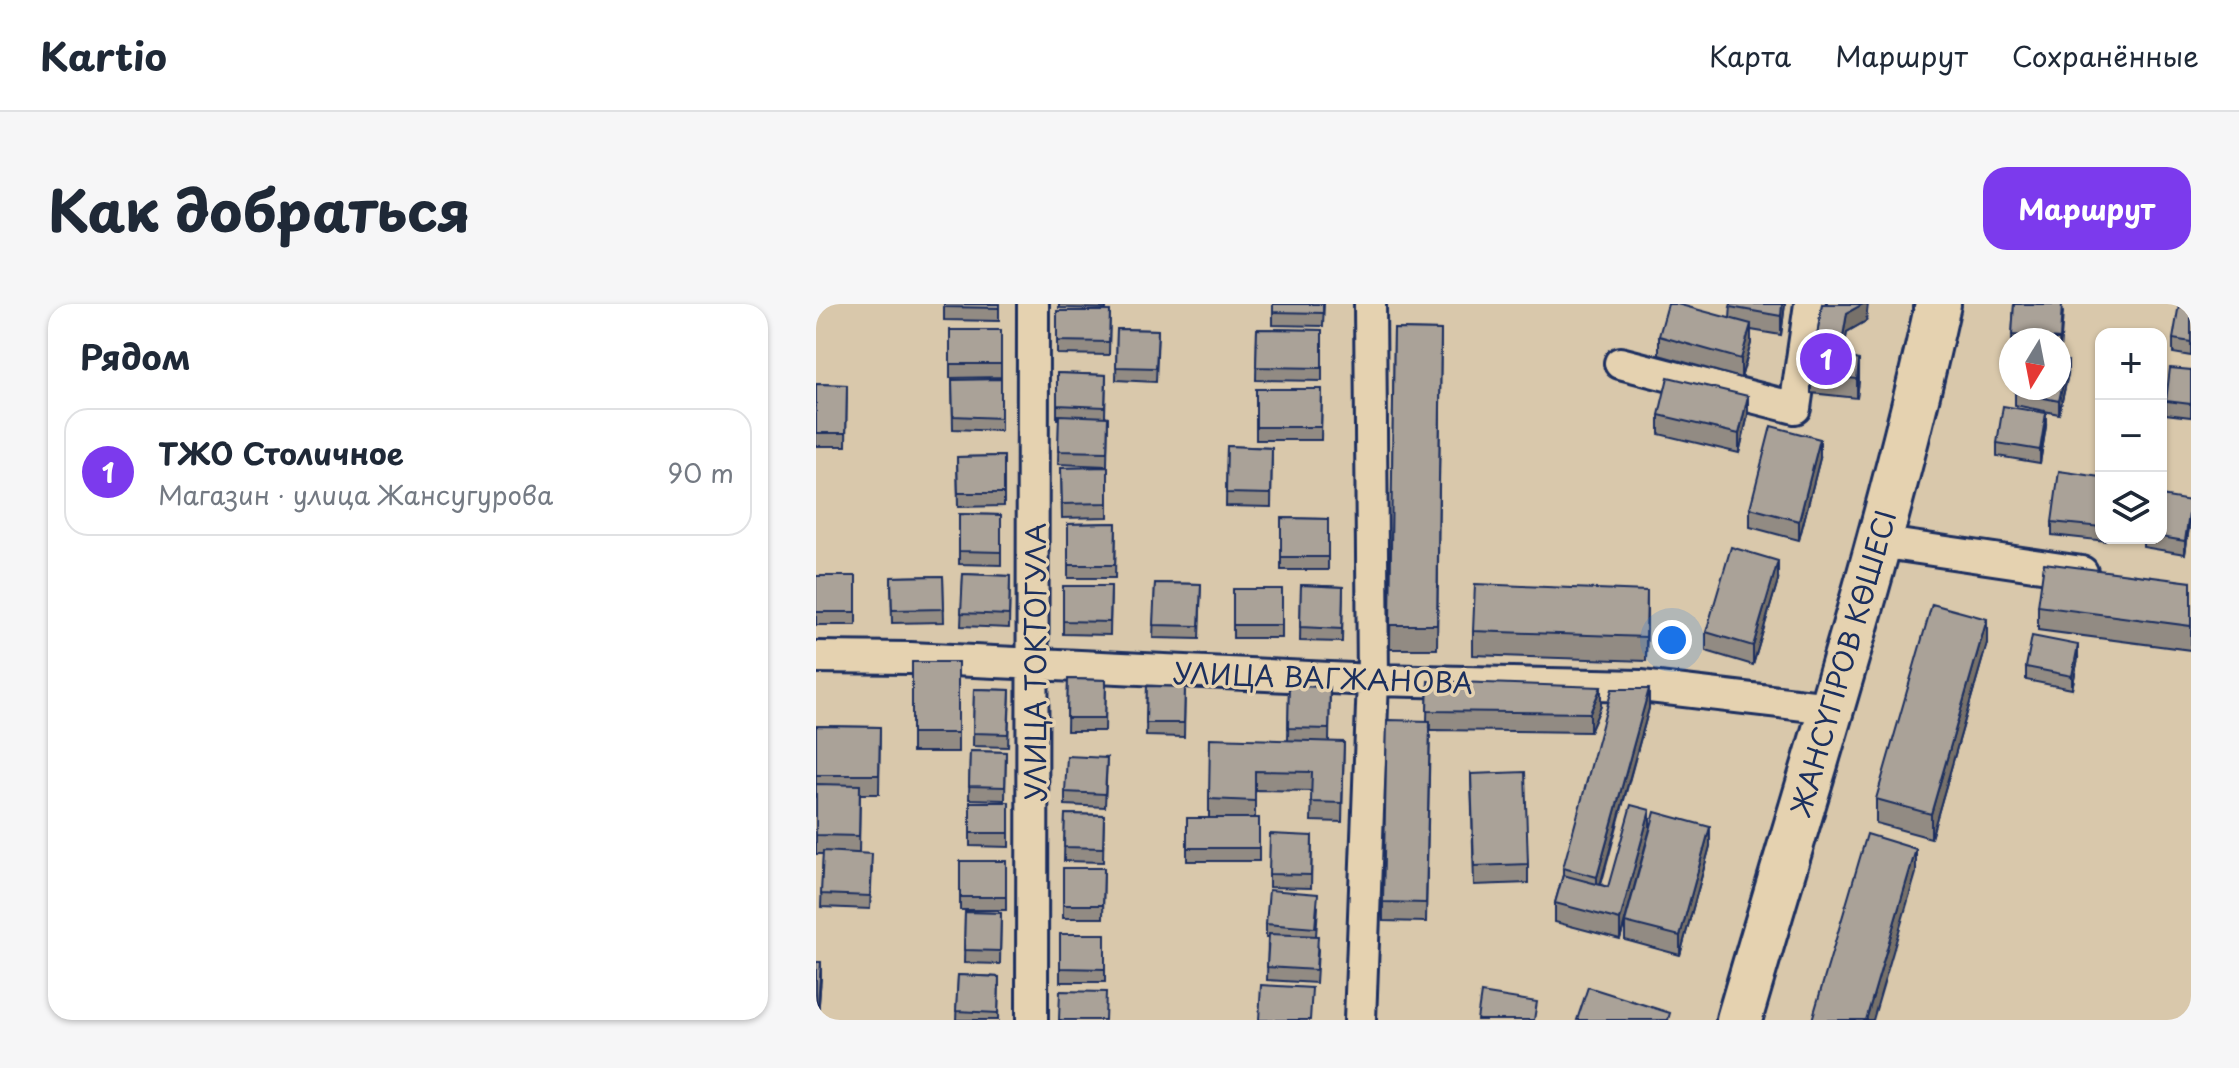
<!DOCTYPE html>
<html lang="ru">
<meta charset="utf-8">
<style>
:root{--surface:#fff;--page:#f6f6f7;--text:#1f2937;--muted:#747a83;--line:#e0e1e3;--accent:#7c3aed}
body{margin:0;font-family:"Playpen Sans",sans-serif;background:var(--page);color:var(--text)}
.controls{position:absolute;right:24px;top:24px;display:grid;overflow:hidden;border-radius:16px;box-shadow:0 2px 6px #0004}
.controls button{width:72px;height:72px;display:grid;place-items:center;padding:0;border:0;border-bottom:2px solid var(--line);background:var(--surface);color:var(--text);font:40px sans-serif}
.compass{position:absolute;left:1183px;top:24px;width:72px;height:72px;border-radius:50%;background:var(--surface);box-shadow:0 2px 6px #0004;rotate:190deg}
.you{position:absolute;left:856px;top:336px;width:28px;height:28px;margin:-20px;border:6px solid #fff;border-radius:50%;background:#1a73e8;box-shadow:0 0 0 12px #1a73e833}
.badge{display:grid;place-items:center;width:52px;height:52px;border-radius:50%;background:var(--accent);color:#fff;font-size:26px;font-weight:700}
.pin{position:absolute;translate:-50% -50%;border:4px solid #fff;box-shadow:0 2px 8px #0006}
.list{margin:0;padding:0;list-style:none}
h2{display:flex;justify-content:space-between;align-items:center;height:104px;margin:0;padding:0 32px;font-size:34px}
h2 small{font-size:26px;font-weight:400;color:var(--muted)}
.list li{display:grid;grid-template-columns:52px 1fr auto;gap:24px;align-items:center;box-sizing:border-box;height:128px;margin:0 16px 16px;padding:0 16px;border:2px solid var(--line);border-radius:24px}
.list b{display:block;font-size:30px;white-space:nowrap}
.list p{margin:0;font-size:26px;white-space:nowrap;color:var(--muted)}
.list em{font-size:26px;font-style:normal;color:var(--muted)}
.icon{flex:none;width:44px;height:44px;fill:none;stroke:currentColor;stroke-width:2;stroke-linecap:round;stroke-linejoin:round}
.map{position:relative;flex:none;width:1375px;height:716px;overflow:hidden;border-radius:24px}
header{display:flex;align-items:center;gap:48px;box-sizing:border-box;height:112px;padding:0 40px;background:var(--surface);border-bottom:2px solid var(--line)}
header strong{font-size:38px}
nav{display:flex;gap:44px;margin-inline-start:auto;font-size:28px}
.intro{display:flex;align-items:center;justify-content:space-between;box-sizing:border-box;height:192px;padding:0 48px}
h1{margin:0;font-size:56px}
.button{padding:20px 36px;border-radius:24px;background:var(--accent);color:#fff;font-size:28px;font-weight:700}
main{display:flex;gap:48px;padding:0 48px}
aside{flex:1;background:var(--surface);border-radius:24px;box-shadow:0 2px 6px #0004}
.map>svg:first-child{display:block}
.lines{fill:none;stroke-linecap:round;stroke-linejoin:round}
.minor-casing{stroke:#1b2f5e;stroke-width:36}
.primary-casing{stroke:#1b2f5e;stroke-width:50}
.minor{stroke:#e5d2b0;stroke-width:30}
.primary{stroke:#e5d2b0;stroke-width:44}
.wall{fill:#928b83;stroke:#1b2f5e;stroke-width:2}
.shaded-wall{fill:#77716a;stroke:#1b2f5e;stroke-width:2}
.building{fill:#aaa298;stroke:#1b2f5e;stroke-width:2}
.labels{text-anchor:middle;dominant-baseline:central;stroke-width:7;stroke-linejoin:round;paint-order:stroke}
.street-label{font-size:28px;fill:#1b2f5e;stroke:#e5d2b0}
</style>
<header>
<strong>Kartio</strong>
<nav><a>Карта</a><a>Маршрут</a><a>Сохранённые</a></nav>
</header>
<div class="intro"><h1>Как добраться</h1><a class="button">Маршрут</a></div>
<main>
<aside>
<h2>Рядом<small></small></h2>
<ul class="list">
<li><span class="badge">1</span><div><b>ТЖО Столичное</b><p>Магазин · улица Жансугурова</p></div><em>90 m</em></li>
</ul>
</aside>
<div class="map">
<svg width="1375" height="716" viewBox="0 0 1375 716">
<rect width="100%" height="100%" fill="#d9c8ab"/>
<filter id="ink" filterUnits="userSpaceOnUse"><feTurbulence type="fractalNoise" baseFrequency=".0125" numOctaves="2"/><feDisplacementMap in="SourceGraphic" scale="16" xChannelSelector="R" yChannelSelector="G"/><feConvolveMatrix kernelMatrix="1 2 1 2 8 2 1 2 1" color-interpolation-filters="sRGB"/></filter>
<g filter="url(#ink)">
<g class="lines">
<!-- minor casing -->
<g class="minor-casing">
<path id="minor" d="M804,59L979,104L994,0
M1062,238L1266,268
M0,353L94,354L557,376L825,382L1014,404
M216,716L217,0
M544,716L557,376L554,0"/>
</g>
<!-- primary casing -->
<g class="primary-casing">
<path id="primary" d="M923,716C992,478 1069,242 1122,0"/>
</g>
<!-- minor -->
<use href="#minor" class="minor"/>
<!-- primary -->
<use href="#primary" class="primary"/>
</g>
<!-- wall -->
<path class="wall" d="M128,0H183V17L128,16Z
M243,0H290V5L243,4Z
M457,0H508L507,22L457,21Z
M915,0H969L965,31L935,26V39L925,74L843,51V32L914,15Z
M1006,0L1050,17L1031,28L1027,51L1043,76L1041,94L995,89V70Z
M1198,0L1247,8L1244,48L1243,36H1196Z
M1375,0V52L1357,49V35Z
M241,7H294L293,51L241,50Z
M301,25L342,26L340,78L300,76Z
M441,25L506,26V77L440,76Z
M578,25L625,26L621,345H574Z
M134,26H185V73L134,74Z
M1375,66V113L1350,110V97Z
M241,69L290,71L289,112L292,113L291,162L242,160L243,115H241Z
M1252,70L1243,110L1199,101V88Z
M185,75V127L137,125L136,76Z
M0,80L31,81L30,142H0Z
M440,85H506L505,136H440Z
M843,111H932L923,149L843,130Z
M1230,122L1224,159L1181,152V139Z
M411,142L456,144L455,203L410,202Z
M188,152V202L142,203L141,153Z
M1004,154L983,236L934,223V204Z
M292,163V213L246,214L245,164Z
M1285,173V234H1290V237L1236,231V218Z
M1345,192L1375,210L1369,250L1327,243V234H1345Z
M143,210L185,211V261L143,260Z
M465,214L512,215V266H465Z
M300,219L299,274H252V220Z
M147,270L194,272L193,324L145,322Z
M0,272H40V321H0Z
M127,272L128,318L76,319L75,273Z
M962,276L937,361L890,347V328Z
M1375,278V346L1222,326V302Z
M339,279L385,280L383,335L337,334Z
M485,281L527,283L526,338L484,337Z
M247,282H295L294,331L247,330Z
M417,285H466V334H417Z
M831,311L830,357L657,351V327Z
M1171,339L1115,534L1060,519V495Z
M1262,354L1256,385L1210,376V363Z
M96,358H142V448H96Z
M252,375L290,376L289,427H251Z
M612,377L785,402L774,428L614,426L610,618L567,617V598L611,417Z
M331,382L369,383L368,433L330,432Z
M473,382L514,383L513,438H528L526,518L495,517L496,487L439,486V514H443V557H371V514H393V495L472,436Z
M158,385L194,386L192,443L157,442Z
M833,404L785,581L792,583L834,525L894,542L864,651L809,636V618L818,587L804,635L739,618V599L747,571V564Z
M0,422L64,423L63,490H44L43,549L56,563L54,605L5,603L7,550H0Z
M154,447L190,448L189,496L153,495Z
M291,454L289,503L249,501V488Z
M655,470L712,560V579L658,581Z
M154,498H193V543L154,542Z
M249,510L288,511L287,558L248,557Z
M496,532L495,584L453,583V570Z
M144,557H190V606H144Z
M247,564H288L287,614H247Z
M502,603L500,632L502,646L500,679L451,676L452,633H450V620Z
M149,608L185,609L184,660L148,659Z
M244,630H289V678H244Z
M0,658L5,672L2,713H0Z
M142,671L183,673L182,716H140Z"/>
<!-- shaded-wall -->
<path class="shaded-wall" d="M966,0H969L965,31V12Z
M1047,0H1052L1050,17L1031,28L1024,69V50L1031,9Z
M935,20V39L925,74V55Z
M1043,56V76L1041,94V75Z
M1252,57V70L1243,110V97Z
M932,92V111L923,149V130Z
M1230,109V122L1224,159V146Z
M1004,135V154L983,236V217Z
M1375,197V210L1369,250V237Z
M962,257V276L937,361V342Z
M831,287V311L830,357V333Z
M1171,315V339L1115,534V510Z
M1262,341V354L1256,385V372Z
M785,383V402L774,428V409Z
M833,385V404L781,592V573Z
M834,506V525L804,635V616Z
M894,523V542L864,651V632Z
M1100,545V569L1057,716H1050Z
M5,658V672L2,713V700Z"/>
<!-- building -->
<path class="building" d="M128,0H183V4L128,3Z
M457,0H507V9L457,8Z
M852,0H861L935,20L925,55L843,32Z
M915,0H966L965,12L914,3Z
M1006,0H1047L1031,9L1024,50L1043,56L1041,75L995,70Z
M1198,0H1246L1244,35L1196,31Z
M1363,0H1375V38L1357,35Z
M241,7H294L293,38L241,37Z
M301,25L342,26L340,64L300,63Z
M441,25L506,26V64L440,63Z
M578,25L625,26L621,321H574Z
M134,26H185V60H134Z
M1243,55L1252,57L1243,97L1199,88L1200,84H1243Z
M1354,64L1375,66V100L1350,97Z
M241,69L290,71L289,103L241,101Z
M852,73L932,92L923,130L843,111Z
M185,75V114L137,112L136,76Z
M0,80L31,81L30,129H0Z
M440,85H506L505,123H440Z
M1187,102L1230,109L1224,146L1181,139Z
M243,111L292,113L291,148L242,147Z
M955,122L1004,135L983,217L934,204Z
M411,142L456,144L455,190L410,189Z
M188,152V189H142L141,153Z
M292,163V199L246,200L245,164Z
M1243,167L1285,173V223L1236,218Z
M1345,192L1375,197L1369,237L1345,233Z
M143,210L185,211V248L143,247Z
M465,214L512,215V253H465Z
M300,219L299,261H252V220Z
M915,243L962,257L937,342L890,328Z
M1228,259L1375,278V322L1222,302Z
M147,270L194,272L193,311L145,309Z
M0,272H40V308H0Z
M127,272L128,305L76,306L75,273Z
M339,279L385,280L383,322L337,321Z
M659,280L831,287L830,333L657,327Z
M485,281L527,283L526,325L484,323Z
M247,282H295L294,318L247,317Z
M417,285H466V321H417Z
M1116,300L1171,315L1115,510L1060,495Z
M1216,332L1262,341L1256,372L1210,363Z
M96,358H142V429H96Z
M252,375L290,376L289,414H251Z
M612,377L785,383L774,409L611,407Z
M331,382L369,383L368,419H330Z
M473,382L514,383L513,425L472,424Z
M158,385L194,386L192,430L157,429Z
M796,385H833L781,573L747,564Z
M571,416L614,417L610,599L567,598Z
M0,422L64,423L63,471H0Z
M394,434L528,438L526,499L495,498L496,468L439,467V497L393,495Z
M154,447L190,448L189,483L153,482Z
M251,452L291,454L289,490L249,488Z
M709,468L712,560L658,562L655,470Z
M0,480L44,481L43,532L0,531Z
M154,498H193V529H154Z
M815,501L834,506L804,616L739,599L747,571L792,583Z
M839,508L894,523L864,632L809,618Z
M249,510L288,511L287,544L248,543Z
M371,514H443V544H371Z
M454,530L496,532L495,571L453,570Z
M1051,530L1100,545L1050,716H996Z
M7,547L56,550L54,592L5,590Z
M144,557H190V593H144Z
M247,564H288L287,601H247Z
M453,586L502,590L499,624L450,620Z
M149,608L185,609L184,647L148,646Z
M244,630H289V665L244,664Z
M453,630L502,632L500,666L451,663Z
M0,658H5L2,700H0Z
M142,671L183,673L182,709L140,707Z
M445,681L496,684L494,716H443Z
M772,683L854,709L852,716H761Z
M244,687L290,688L289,716H243Z
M665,689L721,698L718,716H661Z"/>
</g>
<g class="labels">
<!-- street labels -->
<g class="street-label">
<text transform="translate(218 358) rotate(-90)">УЛИЦА ТОКТОГУЛА</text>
<text transform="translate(1026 359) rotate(-74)">ЖАНСҮГІРОВ КӨШЕСІ</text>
<text transform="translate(507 373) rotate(2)">УЛИЦА ВАГЖАНОВА</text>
</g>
</g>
</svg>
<div class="controls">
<button>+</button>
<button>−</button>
<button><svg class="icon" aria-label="layers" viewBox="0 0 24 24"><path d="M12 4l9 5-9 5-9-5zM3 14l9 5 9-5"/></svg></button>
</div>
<svg class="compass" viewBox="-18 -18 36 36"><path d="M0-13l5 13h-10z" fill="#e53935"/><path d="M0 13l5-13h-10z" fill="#747a83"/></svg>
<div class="you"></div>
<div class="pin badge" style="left:1010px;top:55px">1</div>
</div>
</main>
